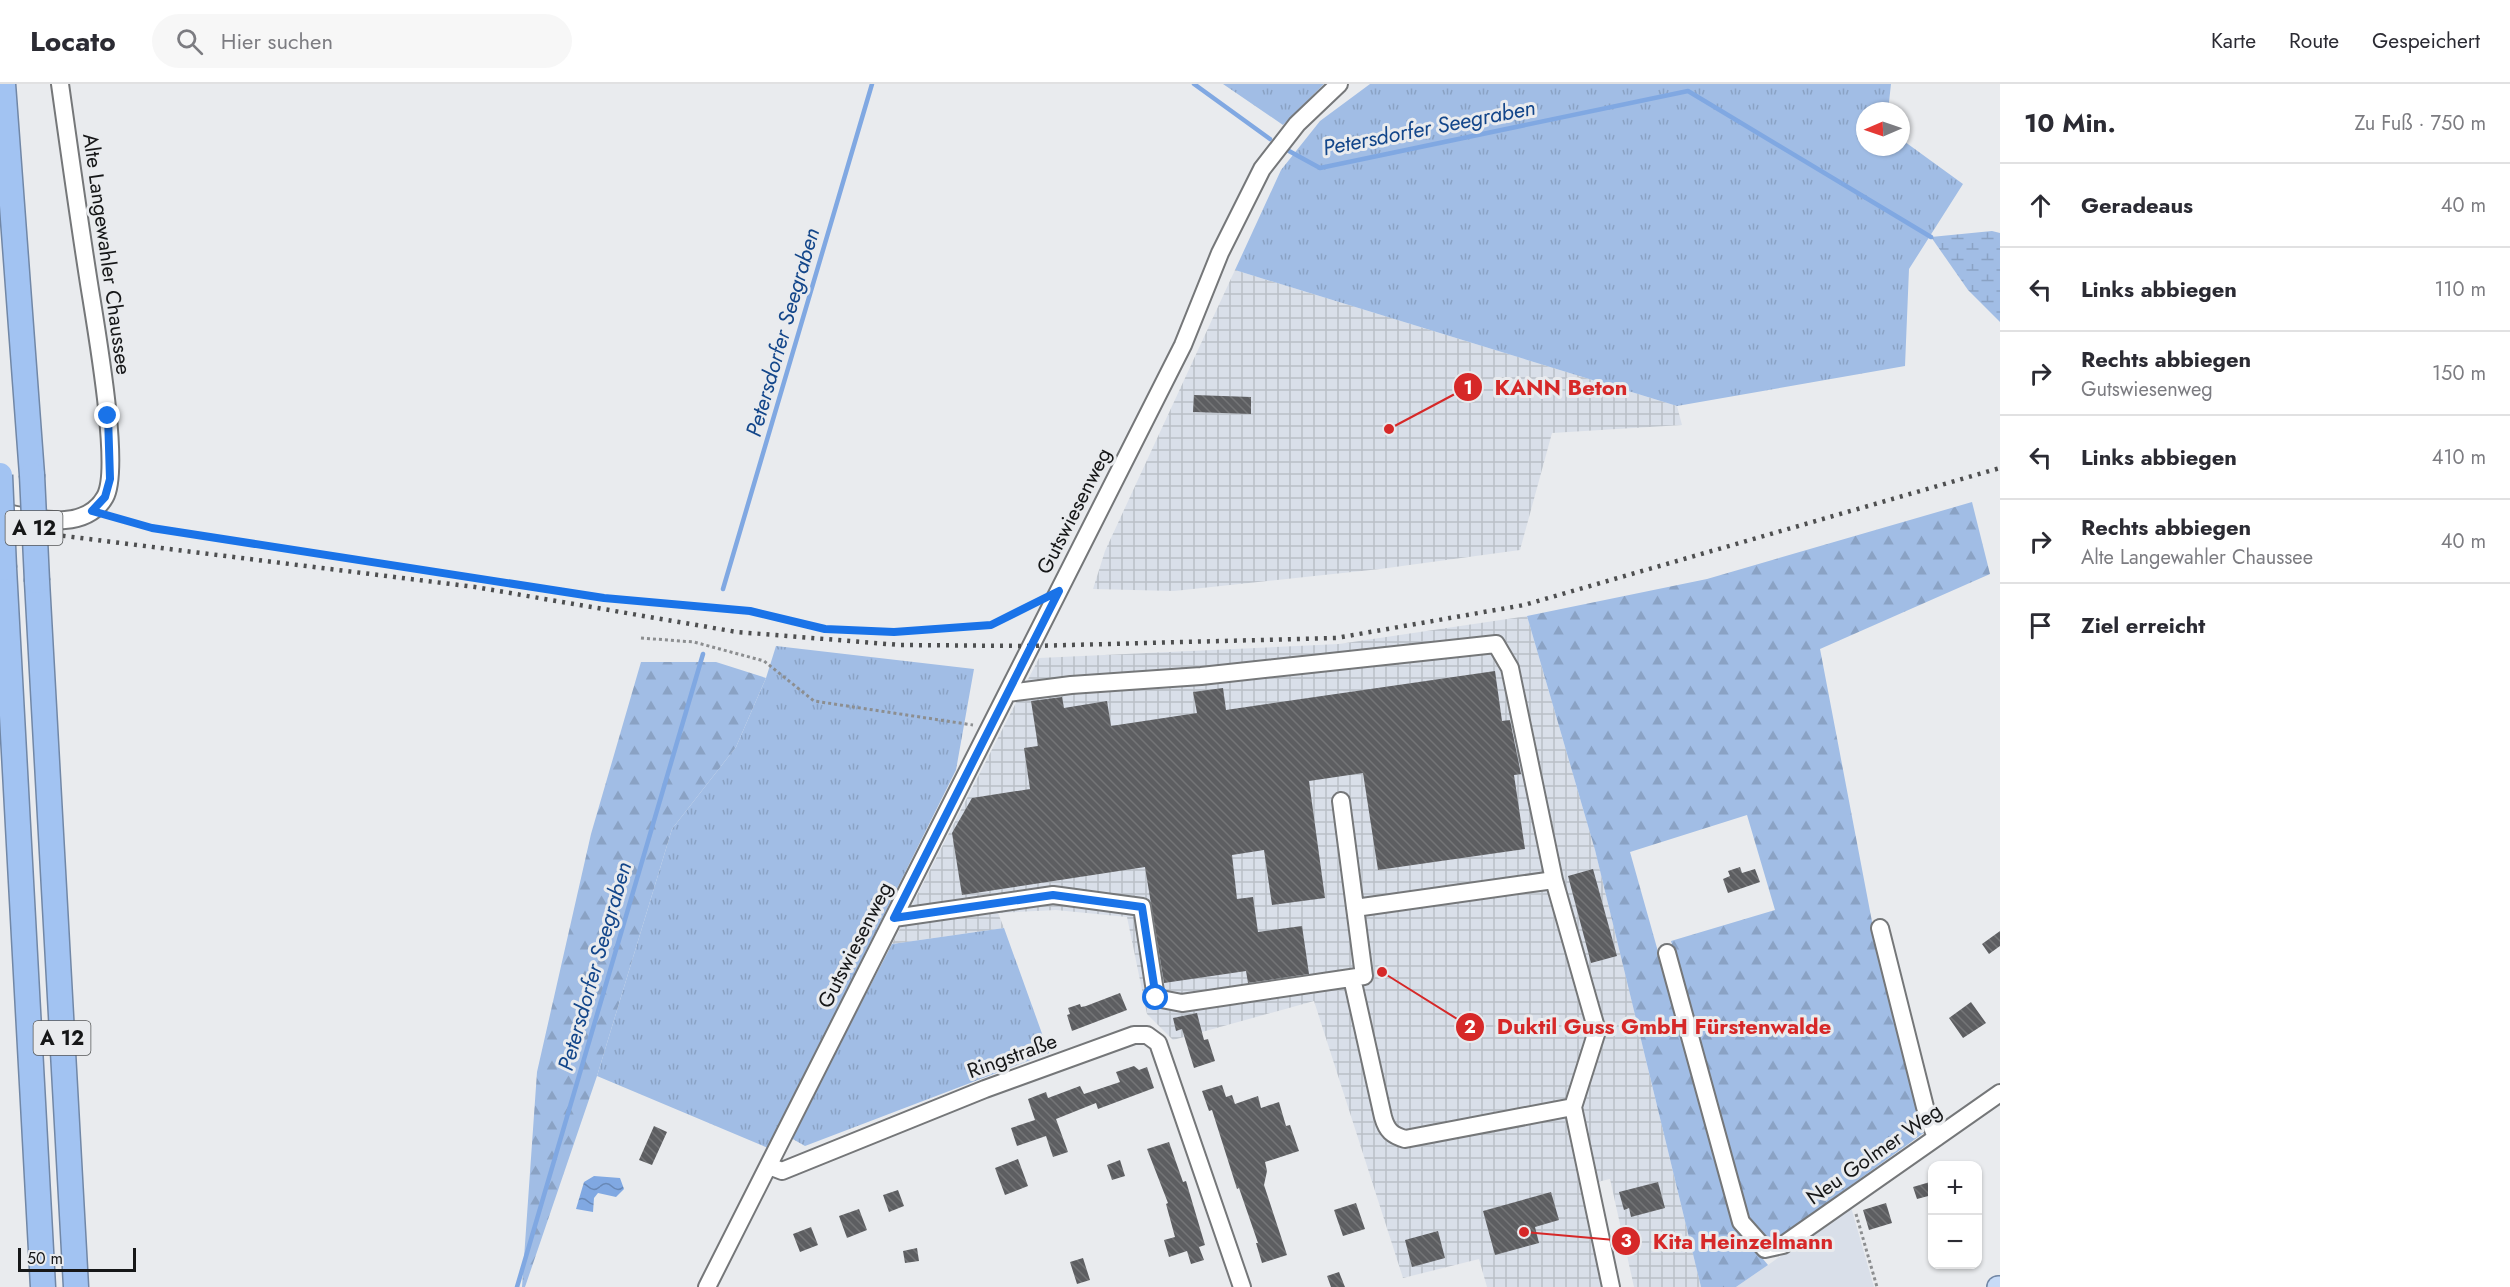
<!DOCTYPE html>
<html lang="de">
<meta charset="utf-8">
<style>
:root{--surface:#fff;--page:#f7f7f7;--text:#2b2b33;--muted:#7c7c81;--line:#e1e1e2}
body{margin:0;font-family:Jost,sans-serif;background:var(--page);color:var(--text)}
.controls{position:absolute;right:18px;bottom:18px;display:grid;overflow:hidden;border-radius:12px;box-shadow:0 2px 4px #0004}
.controls button{width:54px;height:54px;display:grid;place-items:center;padding:0;border:0;border-bottom:2px solid var(--line);background:var(--surface);color:var(--text);font:30px sans-serif}
.compass{position:absolute;left:1856px;top:18px;width:54px;height:54px;border-radius:50%;background:var(--surface);box-shadow:0 2px 4px #0004;rotate:268deg}
.scale{position:absolute;left:18px;bottom:15px;width:118px;box-sizing:border-box;padding-left:6px;border:3px solid #161718;border-top:0;font-size:16px;line-height:21px;white-space:nowrap;color:#161718;-webkit-text-stroke:4px #e9ebee;paint-order:stroke}
.stop{position:absolute;width:18px;height:18px;margin:-14px;border:4px solid #1a73e8;border-radius:50%;background:#fff}
.stop.end{background:#1a73e8;border-color:#fff;box-shadow:0 2px 6px #0008}
.list{margin:0;padding:0;list-style:none}
h2{display:flex;justify-content:space-between;align-items:center;height:78px;margin:0;padding:0 24px;font-size:26px}
h2 small{font-size:20px;font-weight:400;color:var(--muted)}
.list li{display:grid;grid-template-columns:39px 1fr auto;gap:18px;align-items:center;box-sizing:border-box;height:84px;padding:0 24px;border-top:2px solid var(--line)}
.list b{display:block;font-size:22px;white-space:nowrap}
.list p{margin:0;font-size:20px;white-space:nowrap;color:var(--muted)}
.list em{font-size:20px;font-style:normal;color:var(--muted)}
.icon{flex:none;width:33px;height:33px;fill:none;stroke:currentColor;stroke-width:2;stroke-linecap:round;stroke-linejoin:round}
.map{position:relative;flex:none;width:2000px;height:1203px;overflow:hidden}
header{display:flex;align-items:center;gap:36px;box-sizing:border-box;height:84px;padding:0 30px;background:var(--surface);border-bottom:2px solid var(--line)}
header strong{font-size:28px}
nav{display:flex;gap:33px;margin-inline-start:auto;font-size:21px}
.search{width:420px;height:54px;background:var(--page);display:flex;align-items:center;gap:15px;box-sizing:border-box;padding:0 21px;border-radius:33px;color:var(--muted);font-size:22px}
main{display:flex}
aside{flex:1;background:var(--surface)}
.map>svg:first-child{display:block}
.built{fill:#d9dfe9}
.industrial{fill:url(#industrial-grid)}
.grass{fill:url(#grass-tufts)}
.forest{fill:url(#forest-firs)}
.wetland{fill:url(#wetland-marsh)}
.water{fill:url(#water-waves)}
.lines{fill:none;stroke-linecap:round;stroke-linejoin:round}
.stream{stroke:#80a8e2;stroke-width:4.5}
.building{fill:url(#building-back-hatch)}
.minor-casing{stroke:#757779;stroke-width:20}
.major-casing{stroke:#7187a6;stroke-width:24}
.highway-casing{stroke:#7187a6;stroke-width:27}
.path{stroke:#8c8e90;stroke-width:3;stroke-dasharray:3 3;stroke-linecap:butt}
.minor{stroke:#fff;stroke-width:16}
.major{stroke:#c7dbf7;stroke-width:21}
.highway{stroke:#a2c3f2;stroke-width:24}
.rail{stroke:#4e4f50;stroke-width:4.5;stroke-dasharray:3 6;stroke-linecap:butt}
.highway-bridge-casing{stroke:#7187a6;stroke-width:27;stroke-linecap:butt}
.highway-bridge{stroke:#a2c3f2;stroke-width:24}
.route{stroke:#1a73e8;stroke-width:8}
.labels{text-anchor:middle;dominant-baseline:central;stroke-width:6;stroke-linejoin:round;paint-order:stroke}
.shield{fill:#e9ebee;stroke:#555758;stroke-width:1.5}
.shield-label{font-size:20px;font-weight:bold;fill:#161718}
.street-label{font-size:21px;fill:#161718;stroke:#e9ebee}
.water-label{font-size:22px;font-style:italic;fill:#13468a;stroke:#e9ebee}
.leader{fill:none;stroke:#d62828;stroke-width:2}
.callout-dot{fill:#d62828;stroke:#e9ebee;stroke-width:2}
.mark-label{font-size:18px;text-anchor:middle;font-weight:bold;fill:#fff}
.callout-label{font-size:22px;text-anchor:middle;font-weight:bold;fill:#d62828;stroke:#e9ebee;stroke-width:6;stroke-linejoin:round;paint-order:stroke}
</style>
<header>
<strong>Locato</strong>
<div class="search"><svg class="icon" aria-label="search" viewBox="0 0 24 24"><circle cx="10" cy="10" r="6"/><path d="M15 15l6 6"/></svg>Hier suchen</div>
<nav><a>Karte</a><a>Route</a><a>Gespeichert</a></nav>
</header>
<main>
<div class="map">
<svg width="2000" height="1203" viewBox="0 0 2000 1203">
<defs>
<pattern id="industrial-grid" width="8" height="8" patternUnits="userSpaceOnUse" patternTransform="scale(1.5)"><rect width="8" height="8" fill="#d9dfe9"/><path d="M0 4h8M4 0v8" fill="none" stroke="#babfc7"/></pattern>
<pattern id="grass-tufts" width="24" height="20" patternUnits="userSpaceOnUse" patternTransform="scale(1.5)"><rect width="24" height="20" fill="#a1bde5"/><path d="M3 7l-1-3M5 7V3M7 7l1-3M15 17l-1-3M17 17v-4M19 17l1-3" fill="none" stroke="#8aa2c4"/></pattern>
<pattern id="forest-firs" width="22" height="20" patternUnits="userSpaceOnUse" patternTransform="scale(1.5)"><rect width="22" height="20" fill="#a1bde5"/><path d="M5 1l3.5 6h-7zM16 11l3.5 6h-7z" fill="#8aa2c4"/></pattern>
<pattern id="wetland-marsh" width="20" height="14" patternUnits="userSpaceOnUse" patternTransform="scale(1.5)"><rect width="20" height="14" fill="#a1bde5"/><path d="M1 5h8M5 5V1M11 12h8M15 12V8" fill="none" stroke="#8aa2c4"/></pattern>
<pattern id="water-waves" width="16" height="10" patternUnits="userSpaceOnUse" patternTransform="scale(1.5)"><rect width="16" height="10" fill="#80a8e2"/><path d="M0 5q4-4 8 0t8 0" fill="none" stroke="#6888b6"/></pattern>
<pattern id="building-back-hatch" width="6" height="6" patternUnits="userSpaceOnUse" patternTransform="scale(1.5)"><rect width="6" height="6" fill="#5d5e61"/><path d="M-1 5l2 2M0 0l6 6M5-1l2 2" fill="none" stroke="#747577"/></pattern>
</defs>
<rect width="100%" height="100%" fill="#e9ebee"/>
<!-- built -->
<path class="built" d="M1851,1123L1874,1203H1736L1768,1181Z"/>
<!-- industrial -->
<path class="industrial" d="M1235,186L1677,322L1682,341L1552,349L1520,466L1380,485L1174,507L1093,505L1105,467Z
M1527,532L1595,766L1701,1203H1634L1610,1095L1580,1102L1602,1203H1487L1479,1175L1403,1194L1314,917L1173,956L1147,930L1127,833L1056,826L998,829L1004,844L892,860L1039,574L1339,560Z"/>
<!-- grass -->
<path class="grass" d="M1223,0H1324L1283,41Z
M1370,0H1891L1888,27H1865V63H1901V55L1963,100L1909,185L1905,282L1677,322L1235,186L1281,86L1320,37Z
M776,562L974,585L956,686L768,1064L597,992L672,745L736,663L766,594Z
M1004,844L1049,969L805,1062L791,1054L892,860Z"/>
<!-- forest -->
<path class="forest" d="M1972,418L1990,490L1820,565L1874,848L1925,1048L1778,1154L1766,1153L1748,1135L1671,857L1775,826L1747,731L1630,768L1735,1141L1768,1181L1736,1203H1701L1595,766L1527,532L1707,495Z
M641,578H716L766,594L736,663L672,745L597,992L525,1203H522L537,988L591,750Z"/>
<!-- wetland -->
<path class="wetland" d="M1992,147L2000,149V238L1968,206L1931,153Z"/>
<!-- water -->
<path class="water" d="M594,1092L620,1094L624,1105L616,1113L598,1109L594,1114L593,1128L576,1125L584,1098Z"/>
<g class="lines">
<!-- stream -->
<path class="stream" d="M1194,0L1270,55
M1289,67L1320,84L1688,7L1931,153
M723,505L872,0
M517,1203L703,570"/>
</g>
<!-- building -->
<path class="building" d="M1194,311L1251,313V330L1193,328Z
M1495,587L1502,637L1510,636L1521,690L1514,691L1525,765L1378,786L1363,689L1309,697L1325,814L1272,821L1264,766L1232,771L1237,815L1253,813L1258,848L1302,842L1309,890L1248,899L1246,887L1164,899L1145,783L962,811L952,749L972,714L1030,705L1024,664L1038,662L1031,617L1062,613L1064,624L1107,617L1111,642L1197,629L1193,608L1223,604L1226,626Z
M1740,783L1742,789L1755,785L1760,798L1728,809L1723,795L1730,792L1728,787Z
M1593,785L1617,872L1591,879L1568,792Z
M2000,847V862L1989,870L1982,860Z
M1120,909L1127,926L1072,947L1067,931L1070,930L1068,924L1080,920L1081,923L1086,922Z
M1971,918L1986,939L1963,954L1949,934Z
M1197,929L1204,956L1208,955L1215,977L1194,984L1182,945L1176,947L1173,934Z
M1134,982L1139,986L1147,983L1154,1004L1098,1025L1096,1019L1056,1035L1068,1068L1053,1073L1046,1052L1017,1062L1011,1044L1035,1036L1028,1015L1046,1008L1048,1014L1080,1002L1084,1010L1120,998L1116,988Z
M1222,1001L1226,1013L1232,1011L1235,1020L1258,1012L1261,1024L1279,1018L1286,1042L1290,1041L1299,1067L1265,1078L1267,1087L1264,1101L1287,1171L1262,1179L1256,1159H1258L1239,1104L1237,1105L1212,1026L1209,1027L1202,1007Z
M654,1042L667,1048L652,1081L639,1076Z
M1169,1058L1183,1098L1186,1097L1205,1161L1199,1163L1204,1176L1191,1180L1187,1167L1169,1173L1164,1156L1175,1153L1166,1120L1168,1119L1147,1065Z
M1018,1075L1028,1102L1005,1111L995,1084Z
M1120,1076L1125,1092L1112,1096L1107,1081Z
M1658,1098L1665,1124L1631,1133L1629,1124L1624,1126L1619,1108Z
M1930,1098L1932,1111L1917,1115L1913,1103Z
M898,1106L904,1122L889,1128L883,1111Z
M1551,1108L1559,1136L1535,1143L1539,1159L1495,1171L1483,1127Z
M1356,1119L1365,1145L1343,1152L1334,1126Z
M1886,1119L1892,1139L1869,1146L1863,1126Z
M859,1125L867,1146L847,1154L839,1132Z
M811,1143L818,1161L800,1168L793,1150Z
M1438,1147L1445,1174L1412,1183L1405,1156Z
M917,1164L919,1177L905,1179L903,1167Z
M1083,1174L1090,1196L1077,1200L1070,1178Z
M1339,1188L1345,1203H1331L1327,1192Z"/>
<g class="lines">
<!-- minor casing -->
<g class="minor-casing">
<path id="minor" d="M0,428C32,433 84,450 105,413C122,384 94,233 88,193C78,129 69,64 60,0
M1008,609L1071,601L1201,592L1496,560L1510,584L1554,796
M1355,824L1554,796L1597,947L1573,1023L1611,1203
M894,834L1053,811L1142,823L1156,914L1182,919L1364,892L1341,717
M1880,844L1925,1023L1936,1054
M1667,869L1741,1138L1765,1165L1783,1161L2000,1009
M1352,894L1383,1033C1387,1047 1392,1051 1405,1055L1573,1023
M769,1082L782,1087L985,1005L1134,951H1147L1158,959L1242,1203
M707,1203L1183,261L1220,169L1262,85L1297,40L1339,0"/>
</g>
<!-- major casing -->
<g class="major-casing">
<path id="major" d="M1998,1203H2000"/>
</g>
<!-- highway casing -->
<g class="highway-casing">
<path id="highway" d="M3,0L32,391
M4,484L43,1203
M37,497L76,1203"/>
</g>
<!-- path -->
<path class="path" d="M110,432L152,445L604,514L750,527L825,545L894,548L991,541L1036,518
M641,554L694,558L764,577L814,617L973,641
M1856,1130L1877,1203"/>
<!-- minor -->
<use href="#minor" class="minor"/>
<!-- major -->
<use href="#major" class="major"/>
<!-- highway -->
<use href="#highway" class="highway"/>
<!-- rail -->
<path class="rail" d="M0,444L475,503L737,548L900,561L1031,562L1336,554L1524,521L2000,384"/>
<!-- highway-bridge casing -->
<g class="highway-bridge-casing">
<path id="highway-bridge" d="M0,391L4,484
M32,391L37,497"/>
</g>
<!-- highway-bridge -->
<use href="#highway-bridge" class="highway-bridge"/>
</g>
<g class="lines">
<!-- route -->
<path class="route" d="M108,332L110,395L105,413L92,427L152,444L604,514L750,527L825,545L894,548L991,541L1059,507L894,834L1053,811L1142,823L1156,914"/>
</g>
<g class="labels">
<!-- shield labels -->
<g class="shield">
<rect x="5.5" y="427" width="57" height="34" rx="4.5"/>
<rect x="33.5" y="937" width="57" height="34" rx="4.5"/>
</g>
<g class="shield-label">
<text x="34" y="444">A 12</text>
<text x="62" y="954">A 12</text>
</g>
<!-- street labels -->
<g class="street-label">
<text transform="translate(107 170) rotate(82)">Alte Langewahler Chaussee</text>
<text transform="translate(1074 427) rotate(-63)">Gutswiesenweg</text>
<text transform="translate(855 861) rotate(-63)">Gutswiesenweg</text>
<text transform="translate(1012 972) rotate(-20)">Ringstraße</text>
<text transform="translate(1874 1070) rotate(-35)">Neu Golmer Weg</text>
</g>
<!-- water labels -->
<g class="water-label">
<text transform="translate(1429 43) rotate(-11)">Petersdorfer Seegraben</text>
<text transform="translate(782 248) rotate(-74)">Petersdorfer Seegraben</text>
<text transform="translate(594 882) rotate(-74)">Petersdorfer Seegraben</text>
</g>
</g>
<!-- callouts -->
<path class="leader" d="M1389 345L1468 303M1382 888L1470 943M1524 1148L1626 1157"/>
<g class="callout-dot">
<circle cx="1389" cy="345" r="6"/>
<circle cx="1382" cy="888" r="6"/>
<circle cx="1524" cy="1148" r="6"/>
<circle cx="1468" cy="303" r="15"/>
<circle cx="1470" cy="943" r="15"/>
<circle cx="1626" cy="1157" r="15"/>
</g>
<g class="mark-label">
<text x="1468" y="310">1</text>
<text x="1470" y="949">2</text>
<text x="1626" y="1163">3</text>
</g>
<g class="callout-label">
<text x="1561" y="311">KANN Beton</text>
<text x="1664" y="950">Duktil Guss GmbH Fürstenwalde</text>
<text x="1743" y="1165">Kita Heinzelmann</text>
</g>
</svg>
<div class="controls">
<button>+</button>
<button>−</button>
</div>
<svg class="compass" viewBox="-18 -18 36 36"><path d="M0-13l5 13h-10z" fill="#e53935"/><path d="M0 13l5-13h-10z" fill="#7c7c81"/></svg>
<div class="scale">50 m</div>
<div class="stop" style="left:1156px;top:914px"></div>
<div class="stop end" style="left:108px;top:332px"></div>
</div>
<aside>
<h2>10 Min.<small>Zu Fuß · 750 m</small></h2>
<ul class="list">
<li><svg class="icon" aria-label="ahead" viewBox="0 0 24 24"><path d="M12 20V5M6 11l6-6 6 6"/></svg><div><b>Geradeaus</b></div><em>40 m</em></li>
<li><svg class="icon" aria-label="left" viewBox="0 0 24 24"><path d="M17 20v-9H6M10 6l-5 5 5 5"/></svg><div><b>Links abbiegen</b></div><em>110 m</em></li>
<li><svg class="icon" aria-label="right" viewBox="0 0 24 24"><path d="M7 20v-9h11M14 6l5 5-5 5"/></svg><div><b>Rechts abbiegen</b><p>Gutswiesenweg</p></div><em>150 m</em></li>
<li><svg class="icon" aria-label="left" viewBox="0 0 24 24"><path d="M17 20v-9H6M10 6l-5 5 5 5"/></svg><div><b>Links abbiegen</b></div><em>410 m</em></li>
<li><svg class="icon" aria-label="right" viewBox="0 0 24 24"><path d="M7 20v-9h11M14 6l5 5-5 5"/></svg><div><b>Rechts abbiegen</b><p>Alte Langewahler Chaussee</p></div><em>40 m</em></li>
<li><svg class="icon" aria-label="arrive" viewBox="0 0 24 24"><path d="M6 21V4h12l-3 4 3 4H6"/></svg><div><b>Ziel erreicht</b></div></li>
</ul>
</aside>
</main>
